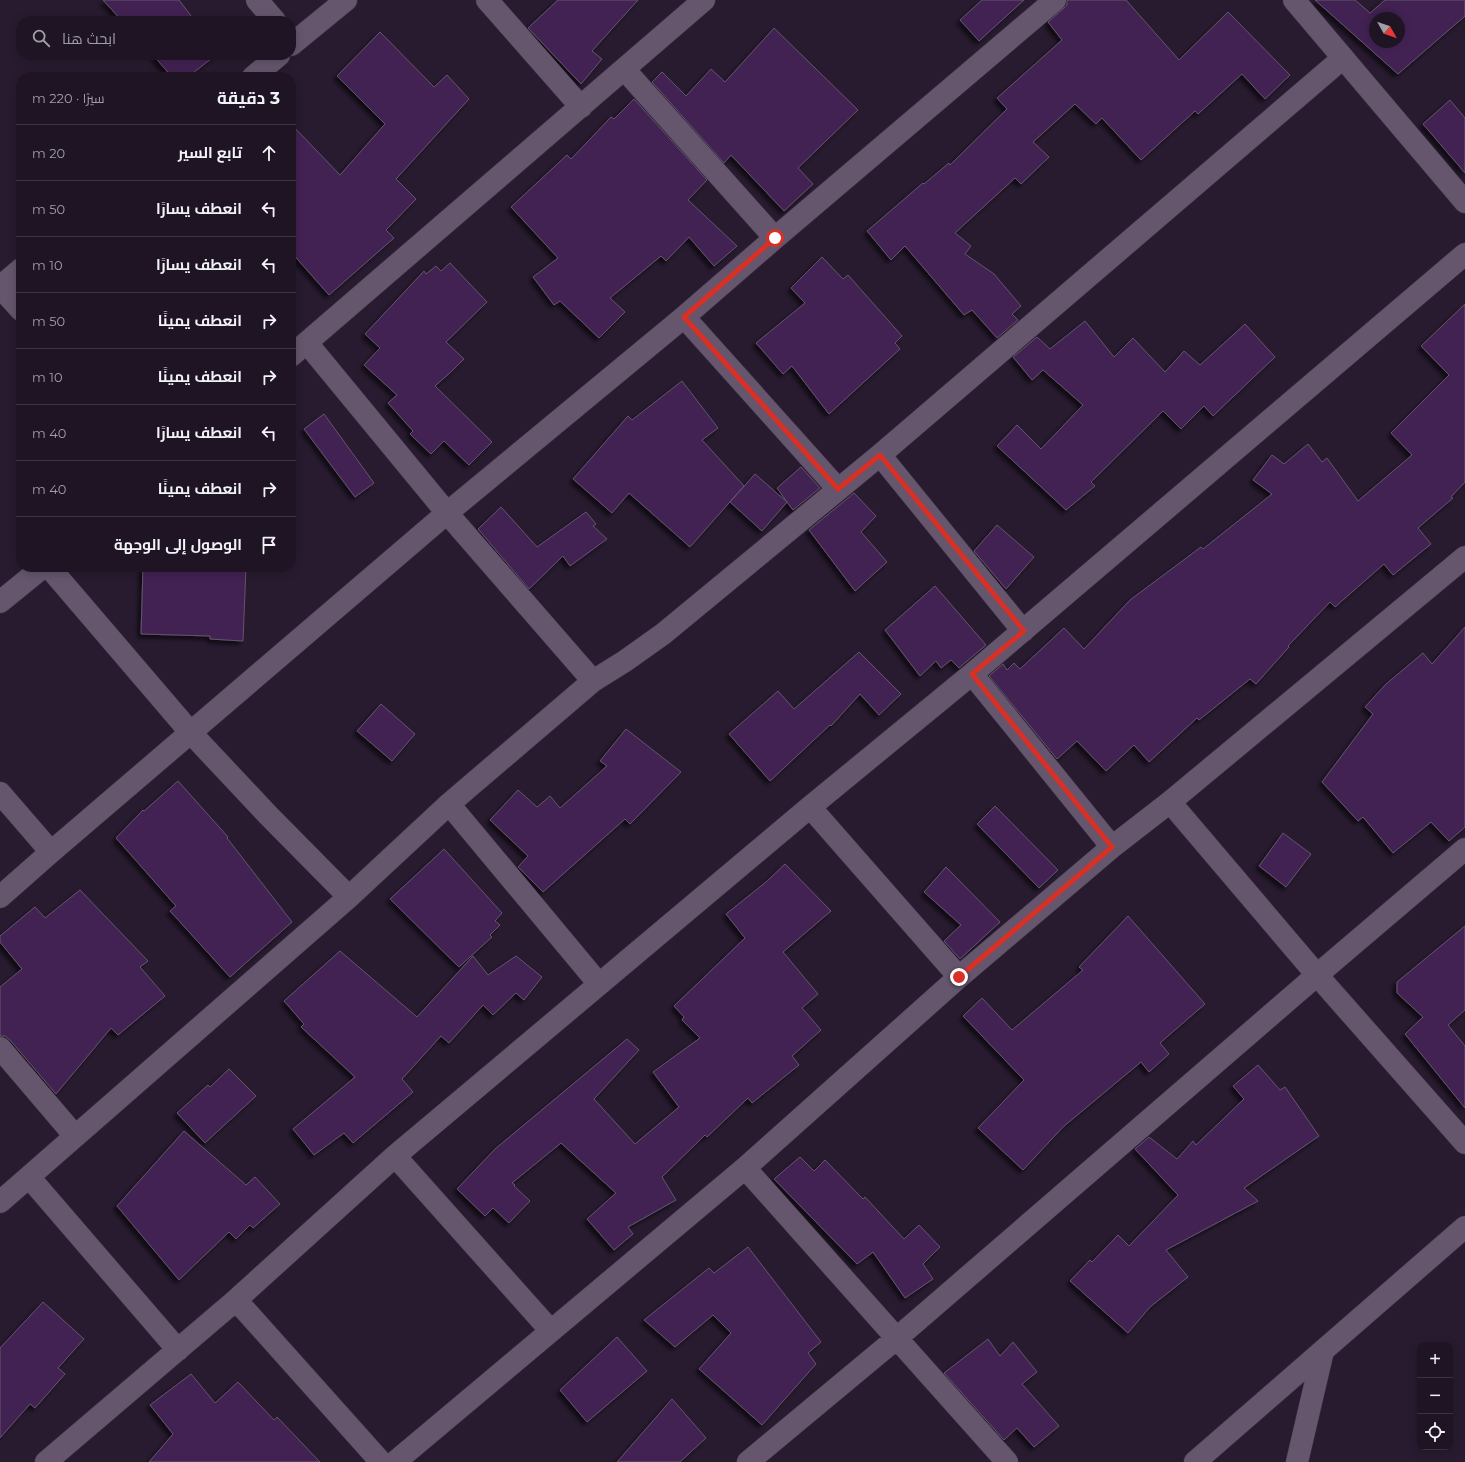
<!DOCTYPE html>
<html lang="ar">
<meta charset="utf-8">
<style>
:root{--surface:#1e1424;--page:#261d2c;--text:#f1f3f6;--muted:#a19ea6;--line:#3c3341}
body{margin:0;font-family:Montserrat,Cairo,sans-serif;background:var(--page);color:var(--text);direction:rtl}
.controls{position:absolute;right:12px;bottom:12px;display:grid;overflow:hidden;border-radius:8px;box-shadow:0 2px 10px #0003}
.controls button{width:36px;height:36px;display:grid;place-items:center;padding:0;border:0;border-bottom:1px solid var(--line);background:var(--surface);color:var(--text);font:20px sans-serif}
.compass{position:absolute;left:1369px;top:12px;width:36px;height:36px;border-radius:50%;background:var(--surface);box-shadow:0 2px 10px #0003;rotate:130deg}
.stop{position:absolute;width:12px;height:12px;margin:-9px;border:3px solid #d93025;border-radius:50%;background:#fff}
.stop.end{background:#d93025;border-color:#fff;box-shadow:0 1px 4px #0008}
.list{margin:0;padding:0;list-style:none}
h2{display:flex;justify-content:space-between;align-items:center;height:52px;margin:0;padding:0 16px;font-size:17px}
h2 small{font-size:13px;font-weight:400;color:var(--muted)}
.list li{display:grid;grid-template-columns:26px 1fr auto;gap:12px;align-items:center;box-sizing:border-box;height:56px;padding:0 16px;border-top:1px solid var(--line)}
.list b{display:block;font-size:15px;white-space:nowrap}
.list em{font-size:13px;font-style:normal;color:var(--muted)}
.icon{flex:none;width:22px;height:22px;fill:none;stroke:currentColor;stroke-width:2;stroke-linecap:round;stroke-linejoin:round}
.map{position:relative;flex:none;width:1465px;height:1462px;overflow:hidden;direction:ltr}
.search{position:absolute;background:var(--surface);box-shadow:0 2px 10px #0003;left:16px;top:16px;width:280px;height:44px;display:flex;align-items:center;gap:10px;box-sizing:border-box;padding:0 14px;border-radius:16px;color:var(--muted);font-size:15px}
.panel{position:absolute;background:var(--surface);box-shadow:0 2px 10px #0003;left:16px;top:72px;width:280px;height:500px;border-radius:16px;direction:rtl}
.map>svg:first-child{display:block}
.building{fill:#432453;stroke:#63546c;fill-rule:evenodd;filter:url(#shadow)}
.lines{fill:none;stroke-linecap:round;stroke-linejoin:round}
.minor-casing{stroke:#423748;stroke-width:23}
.tertiary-casing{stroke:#423748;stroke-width:23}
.minor{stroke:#65566e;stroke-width:22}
.tertiary{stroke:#65566e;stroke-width:22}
.route{stroke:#d93025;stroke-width:5}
</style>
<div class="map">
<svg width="1465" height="1462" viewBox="0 0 1465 1462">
<defs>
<filter id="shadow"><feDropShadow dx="-3.5" dy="3.5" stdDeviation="2" flood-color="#0009"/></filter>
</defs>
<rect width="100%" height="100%" fill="#281b30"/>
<!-- building -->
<path class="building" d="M103,0H179L195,21H122Z
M558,0H638L592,51L602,59L581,84L528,28Z
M982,0H1024L979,41L960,20Z
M1067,0H1126L1179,60L1228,12L1290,75L1265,99L1242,74L1198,114L1195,111L1141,160L1102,118L1096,124L1075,104L1033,142L1049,157L1021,184L1015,178L955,233L971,246L965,254L994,274L1021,306L1012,314L1018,320L997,338L972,310L964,315L905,246L891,260L867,231L923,183L924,184L949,163L950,165L1007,109L997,98L1062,40L1048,22L1063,9L1067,5Z
M1315,0H1355L1370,13L1385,0H1465V16L1398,74ZM1375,18H1399V42H1375Z
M774,28L858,110L798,168L813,184L784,211L731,155L724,163L652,82L662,72L686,96L711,69L725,82Z
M380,32L434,87L447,75L469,99L396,179L416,199L386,230L394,238L329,295L291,252V124L340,175L385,124L337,76Z
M153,55H216L188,77H172Z
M634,99L707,180L688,200L737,246L714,266L689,237L666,261L661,256L610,298L625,312L599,338L560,301L554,305L533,277L558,258L511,207L567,155L571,159L611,117L614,119Z
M1450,100L1465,118V173L1423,124Z
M822,257L843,279L848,275L902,336L895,343L900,349L829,414L792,366L783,374L756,343L805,303L791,288Z
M450,263L487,302L446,342L464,359L452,371L435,386L492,442L469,465L444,441L431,454L410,434L413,431L388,403L397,395L364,365L380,348L365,334L424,271L426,274L436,266L441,271Z
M1465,304V482L1451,497L1453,498L1418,528L1431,544L1393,575L1384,564L1335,607L1330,602L1288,646L1289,647L1256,684L1250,679L1199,720L1197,718L1149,762L1134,745L1106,771L1077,741L1057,759L989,676L1003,664L1007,670L1014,663L1020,669L1064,628L1084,649L1130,600L1201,547L1203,549L1272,494L1253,480L1272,455L1284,464L1308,444L1322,462L1327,458L1358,501L1412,455L1391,433L1449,375L1421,346Z
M1085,321L1114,357L1133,338L1165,372L1184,351L1200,365L1245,324L1275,357L1213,416L1204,406L1181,429L1163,411L1091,482L1095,486L1066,510L997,446L1017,425L1041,449L1083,405L1043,370L1032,380L1013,357L1037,337L1050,349Z
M682,381L718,428L702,440L744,486L690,547L629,493L612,513L573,479L628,416L632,420Z
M324,414L374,483L355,497L304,429Z
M801,467L820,488L793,510L787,502L762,531L730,502L755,474L787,502L777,488Z
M854,493L876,516L861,532L887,562L855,591L809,530Z
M501,507L537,547L586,512L596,524L593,526L607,539L570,566L563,556L529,589L478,529Z
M997,525L1034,557L1006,589L974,551Z
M143,567H246L243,641L210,639V636L141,634Z
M935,586L986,645L959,668L951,660L941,668L936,661L920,676L885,630Z
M1465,627V827L1449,841L1431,822L1393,853L1363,817L1358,821L1322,782L1373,714L1365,707L1386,684L1423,653L1432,664Z
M859,652L901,694L879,715L860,694L831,726L830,725L770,781L729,734L778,691L794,709Z
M381,704L415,734L392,761L357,731Z
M626,729L681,772L630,824L625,819L543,892L518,867L528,856L490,820L518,790L537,807L550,796L560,808L607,766L600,761Z
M178,781L228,837L227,838L292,922L230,977L170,911L176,906L116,838L143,810L144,811Z
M995,806L1058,870L1039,888L977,824Z
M1283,833L1311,854L1286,887L1259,866Z
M444,849L502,913L495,921L500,925L490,935L492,937L459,967L390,899Z
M785,864L831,911L783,952L818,994L802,1008L821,1030L792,1056L799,1065L752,1103L748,1098L707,1137L705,1135L662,1177L676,1200L628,1227L633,1234L614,1250L587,1219L616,1193L561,1143L512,1183L515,1185L514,1186L530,1201L509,1223L493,1208L485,1216L457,1189L495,1149L627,1039L639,1050L594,1099L635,1144L679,1107L653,1072L700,1038L682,1020L684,1017L674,1006L745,938L726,914L766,882Z
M946,867L1000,922L960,959L944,941L961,925L924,892Z
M80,890L148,961L140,967L165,996L118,1035L111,1028L56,1094L10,1040L5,1036H0V987L22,969L0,942V936L35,907L45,918Z
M1128,916L1205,1004L1160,1043L1169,1054L1149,1072L1141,1062L1063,1127L1023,1170L978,1128L1024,1080L963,1016L982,998L1012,1030L1083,970L1079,967Z
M1465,926V1010L1448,1025L1465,1046V1108L1405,1034L1423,1017L1397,993V982Z
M340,951L417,1017L473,956L488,975L516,956L542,977L524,1000L516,993L493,1015L483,1005L449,1043L441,1036L402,1079L413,1092L353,1143L344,1133L314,1155L293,1129L355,1077L301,1027L304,1024L284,1001Z
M1258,1065L1280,1090L1285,1087L1319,1136L1244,1188L1258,1201L1166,1250L1188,1277L1150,1307L1128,1333L1070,1281L1090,1260L1092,1262L1118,1235L1129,1246L1178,1195L1135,1149L1149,1137L1177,1159L1193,1141L1196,1145L1244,1099L1233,1086Z
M229,1069L256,1096L205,1143L177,1113L208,1085L210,1087Z
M184,1131L246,1185L255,1177L280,1204L253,1228L250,1225L236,1239L229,1232L179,1280L117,1206Z
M800,1157L814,1171L825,1160L863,1199L865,1197L904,1239L919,1225L940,1247L923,1264L933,1279L905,1298L873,1252L857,1264L774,1179Z
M748,1247L821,1342L808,1353L816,1364L762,1425L699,1369L731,1333L713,1315L675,1347L644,1320L709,1268L714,1273Z
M43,1302L84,1339L58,1368L65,1374L35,1408L30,1404L0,1438V1348Z
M617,1337L647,1371L587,1422L560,1390Z
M988,1339L1000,1356L1013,1342L1037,1372L1022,1384L1059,1426L1034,1447L1017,1428L1004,1440L944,1373Z
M191,1374L215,1403L238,1382L274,1420L277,1417L320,1462H149L173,1434L150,1405Z
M672,1399L706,1438L680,1462H617Z"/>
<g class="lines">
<!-- minor casing -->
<g class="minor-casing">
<path id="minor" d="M257,0L275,21
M487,0L581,107
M291,45L346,0
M624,69L775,238
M253,77L279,55
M0,287L21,310
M0,287L21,269
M684,317L838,489
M307,343L447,513L593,681
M291,356L704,0
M880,455L1023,631
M49,567L191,733L268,815L349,897
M0,602L43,567
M972,674L1112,847
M0,793L51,852
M1170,802L1317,975L1465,1143
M449,804L599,984
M810,807L959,977
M0,897L51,852L447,513L684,317L775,238L1055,0
M0,1048L75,1136
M395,1156L551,1331
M745,1168L1007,1462
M29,1177L178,1350
M0,1202L349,897L449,804L593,681L625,661L663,634L880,455L1343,58
M236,1300L381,1462
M46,1462L236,1300L395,1156L810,807L972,674L1465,254
M395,1462L745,1168L959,977L1112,847L1170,802L1465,557
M748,1462L897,1338L1317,975L1465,849
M1297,1462L1323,1351"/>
</g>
<!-- tertiary casing -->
<g class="tertiary-casing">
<path id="tertiary" d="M1294,0L1465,202
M1195,1462L1465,1227"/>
</g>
<!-- minor -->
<use href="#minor" class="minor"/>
<!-- tertiary -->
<use href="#tertiary" class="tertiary"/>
</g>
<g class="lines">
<!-- route -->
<path class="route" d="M775,238L684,317L838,489L880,455L1024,631L972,674L1112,847L959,977"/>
</g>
</svg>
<div class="controls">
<button>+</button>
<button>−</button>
<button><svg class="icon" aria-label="locate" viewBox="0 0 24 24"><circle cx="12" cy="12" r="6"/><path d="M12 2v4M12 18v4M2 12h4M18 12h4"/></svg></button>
</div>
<svg class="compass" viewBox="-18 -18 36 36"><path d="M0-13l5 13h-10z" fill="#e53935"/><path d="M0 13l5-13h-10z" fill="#a19ea6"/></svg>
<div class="stop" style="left:775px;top:238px"></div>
<div class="stop end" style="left:959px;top:977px"></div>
<div class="search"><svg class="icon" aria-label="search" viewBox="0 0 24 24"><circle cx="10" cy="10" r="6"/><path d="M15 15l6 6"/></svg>ابحث هنا</div>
<section class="panel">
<h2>3 دقيقة<small>سيرًا · 220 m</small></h2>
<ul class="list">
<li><svg class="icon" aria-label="ahead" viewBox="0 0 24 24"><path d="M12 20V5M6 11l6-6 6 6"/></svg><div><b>تابع السير</b></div><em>20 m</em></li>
<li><svg class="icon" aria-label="left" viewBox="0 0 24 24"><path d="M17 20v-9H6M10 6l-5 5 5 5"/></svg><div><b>انعطف يسارًا</b></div><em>50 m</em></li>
<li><svg class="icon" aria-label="left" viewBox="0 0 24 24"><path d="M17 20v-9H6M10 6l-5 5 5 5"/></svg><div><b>انعطف يسارًا</b></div><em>10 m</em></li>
<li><svg class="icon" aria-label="right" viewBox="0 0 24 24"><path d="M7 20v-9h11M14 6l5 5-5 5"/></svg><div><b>انعطف يمينًا</b></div><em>50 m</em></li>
<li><svg class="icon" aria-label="right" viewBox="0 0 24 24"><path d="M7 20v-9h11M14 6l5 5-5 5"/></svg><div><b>انعطف يمينًا</b></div><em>10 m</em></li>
<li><svg class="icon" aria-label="left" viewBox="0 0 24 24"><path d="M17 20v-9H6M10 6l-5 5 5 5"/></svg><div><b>انعطف يسارًا</b></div><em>40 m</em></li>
<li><svg class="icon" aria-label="right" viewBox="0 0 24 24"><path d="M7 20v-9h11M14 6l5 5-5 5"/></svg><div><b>انعطف يمينًا</b></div><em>40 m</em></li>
<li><svg class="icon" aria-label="arrive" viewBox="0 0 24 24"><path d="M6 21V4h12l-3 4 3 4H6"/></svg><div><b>الوصول إلى الوجهة</b></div></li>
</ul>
</section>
</div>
